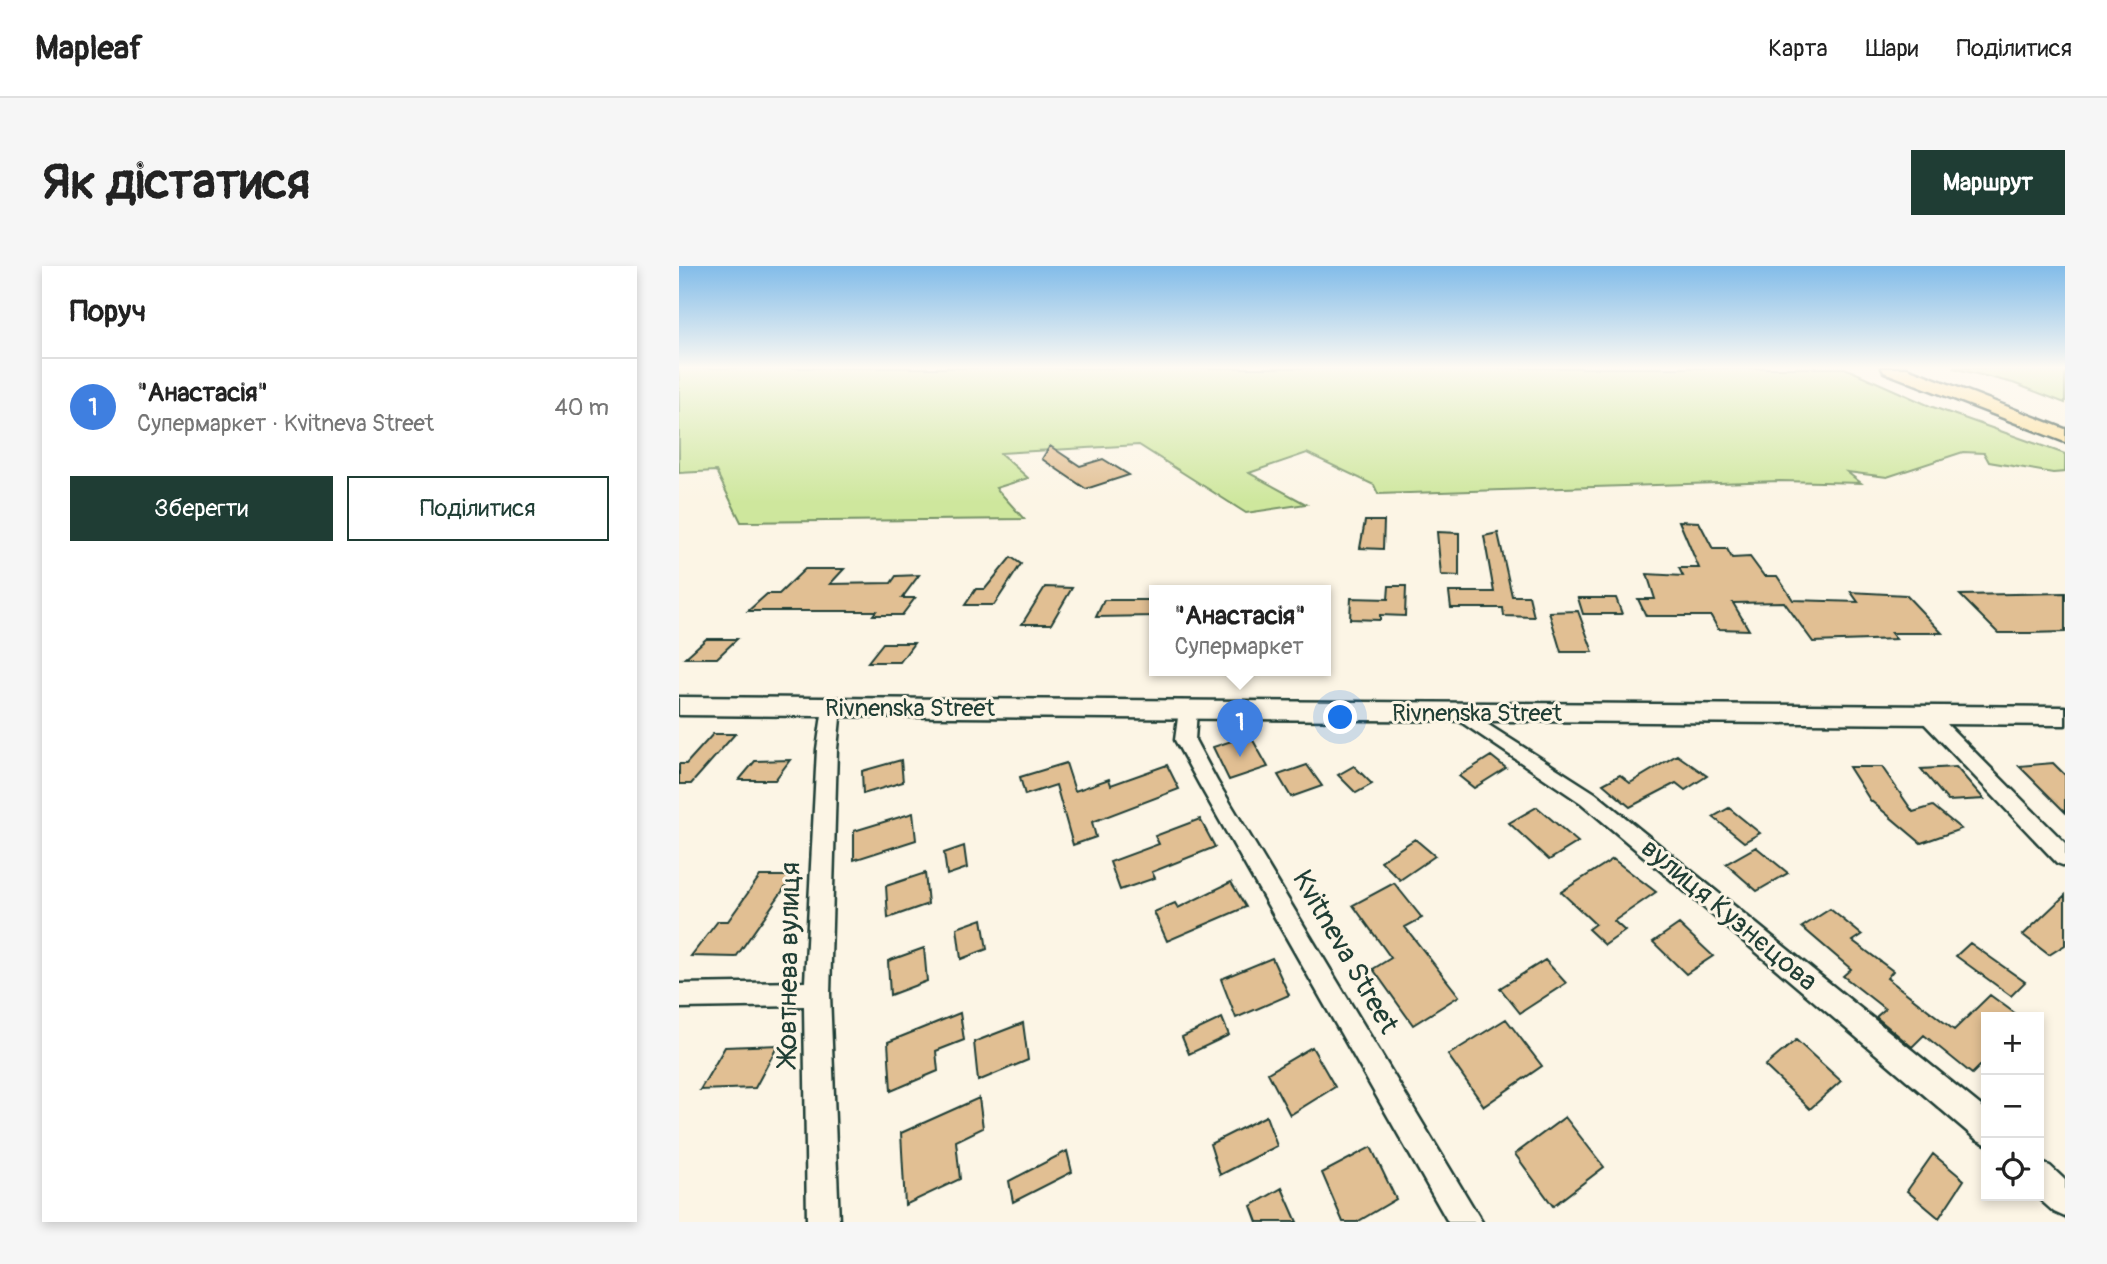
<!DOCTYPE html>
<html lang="uk">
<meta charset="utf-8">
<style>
:root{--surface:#fff;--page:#f6f6f6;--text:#222;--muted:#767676;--line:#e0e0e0;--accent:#1f3d34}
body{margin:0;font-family:Pangolin,sans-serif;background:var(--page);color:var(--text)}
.controls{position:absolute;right:21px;bottom:21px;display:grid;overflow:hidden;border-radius:0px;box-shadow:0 4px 10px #0003}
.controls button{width:63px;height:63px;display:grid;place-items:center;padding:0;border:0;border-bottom:2px solid var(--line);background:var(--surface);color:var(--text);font:35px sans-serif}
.you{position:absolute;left:662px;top:452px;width:24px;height:24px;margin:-18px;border:5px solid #fff;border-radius:50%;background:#1a73e8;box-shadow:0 0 0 10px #1a73e833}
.badge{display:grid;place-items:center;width:46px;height:46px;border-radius:50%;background:var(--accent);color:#fff;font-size:23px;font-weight:700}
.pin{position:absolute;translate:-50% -58px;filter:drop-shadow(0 2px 4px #0008)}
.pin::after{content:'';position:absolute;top:37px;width:24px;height:21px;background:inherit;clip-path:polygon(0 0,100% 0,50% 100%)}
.popup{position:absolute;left:470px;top:319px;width:182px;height:91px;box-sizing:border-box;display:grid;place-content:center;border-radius:0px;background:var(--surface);filter:drop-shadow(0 2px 5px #0005);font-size:23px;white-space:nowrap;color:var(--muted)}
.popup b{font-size:26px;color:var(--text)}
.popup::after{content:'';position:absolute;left:50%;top:100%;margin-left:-14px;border:14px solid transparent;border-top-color:var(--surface)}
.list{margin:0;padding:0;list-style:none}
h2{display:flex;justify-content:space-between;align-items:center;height:91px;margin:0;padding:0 28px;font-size:30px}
h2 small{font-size:23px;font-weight:400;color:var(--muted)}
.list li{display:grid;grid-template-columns:46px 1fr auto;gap:21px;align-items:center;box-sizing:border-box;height:98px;padding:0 28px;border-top:2px solid var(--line)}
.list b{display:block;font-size:26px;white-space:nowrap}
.list p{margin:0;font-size:23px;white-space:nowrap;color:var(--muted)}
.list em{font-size:23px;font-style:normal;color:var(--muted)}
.actions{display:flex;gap:14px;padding:21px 28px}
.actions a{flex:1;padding:16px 0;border:2px solid var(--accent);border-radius:0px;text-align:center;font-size:24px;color:var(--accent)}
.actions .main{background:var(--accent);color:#fff}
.icon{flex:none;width:38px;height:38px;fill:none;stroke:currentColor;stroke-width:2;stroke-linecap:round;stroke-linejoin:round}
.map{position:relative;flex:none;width:1386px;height:956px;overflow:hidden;border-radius:0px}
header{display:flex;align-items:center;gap:42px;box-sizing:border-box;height:98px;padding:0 35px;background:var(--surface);border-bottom:2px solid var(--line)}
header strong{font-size:33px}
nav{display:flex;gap:38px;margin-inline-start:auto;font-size:24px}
.intro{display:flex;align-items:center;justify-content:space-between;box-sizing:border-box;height:168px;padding:0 42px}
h1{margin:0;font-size:49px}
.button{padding:18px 32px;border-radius:0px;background:var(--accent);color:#fff;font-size:24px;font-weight:700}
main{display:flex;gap:42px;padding:0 42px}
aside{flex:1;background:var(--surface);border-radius:0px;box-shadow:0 4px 10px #0003}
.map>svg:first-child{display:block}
.green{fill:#cee79d;stroke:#769268;stroke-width:2}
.building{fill:#e1bf93;stroke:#1f3d34;stroke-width:2}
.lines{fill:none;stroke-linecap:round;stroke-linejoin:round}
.street-casing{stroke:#1f3d34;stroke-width:5}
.secondary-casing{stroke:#1f3d34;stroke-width:5}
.highway-casing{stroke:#1f3d34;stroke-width:5}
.street{fill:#fcf5e5;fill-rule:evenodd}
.secondary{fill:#fcf5e5;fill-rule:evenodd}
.highway{fill:#fcde96;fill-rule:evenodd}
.labels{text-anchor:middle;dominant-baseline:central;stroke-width:6;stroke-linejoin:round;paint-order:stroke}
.street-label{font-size:24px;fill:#1f3d34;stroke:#fcf5e5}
.near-street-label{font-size:28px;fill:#1f3d34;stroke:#fcf5e5}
</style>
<header>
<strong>Mapleaf</strong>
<nav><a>Карта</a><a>Шари</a><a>Поділитися</a></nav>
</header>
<div class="intro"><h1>Як дістатися</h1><a class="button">Маршрут</a></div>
<main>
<aside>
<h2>Поруч<small></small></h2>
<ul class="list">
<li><span class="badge" style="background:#3f7fe0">1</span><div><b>&quot;Анастасія&quot;</b><p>Супермаркет · Kvitneva Street</p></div><em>40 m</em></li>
</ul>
<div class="actions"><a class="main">Зберегти</a><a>Поділитися</a></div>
</aside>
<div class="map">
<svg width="1386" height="956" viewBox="0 0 1386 956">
<rect width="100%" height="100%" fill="#fcf5e5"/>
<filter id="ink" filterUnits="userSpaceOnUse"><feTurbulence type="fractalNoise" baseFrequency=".0143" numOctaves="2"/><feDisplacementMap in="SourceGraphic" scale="14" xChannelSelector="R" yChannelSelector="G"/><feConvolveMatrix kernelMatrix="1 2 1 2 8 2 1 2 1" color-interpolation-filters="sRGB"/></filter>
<g filter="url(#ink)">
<!-- green -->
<path class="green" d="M0,102H1166L1251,140L1386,188V206L1374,207L1310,196L1305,187L1284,186L1208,211L1168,206L1182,217L1101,215L699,228L695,219L628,187L570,207L627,238L567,247L460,179L321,187L349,212L317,222L345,253L62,256L37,205L0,207Z
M1274,102H1386V137L1334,117Z"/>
<!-- building -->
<path class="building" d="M371,180L401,200L424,193L450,209L407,223L363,193Z
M686,255H705L704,283L681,282Z
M1000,255L1020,256L1034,283H1048L1053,292L1071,291L1085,310H1098L1114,334L1179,336L1172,326L1227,329L1263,367H1212L1217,373L1134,376L1105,336L1054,337L1070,364L1039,363L1032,350H967L959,333H976L968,308L1004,310L1000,302H1020Z
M758,266L780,267V310L762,309Z
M819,267L833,330H850L855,351L825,350L824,342H772L770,326H815L805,270Z
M332,291L342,298L315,339H286L297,323H306Z
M126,303H165L151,318L212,317L217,310L240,309L223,332H236L223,349H194L197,345H69L88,328H100Z
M710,320H727L726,350L701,349V354L671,353L672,332L709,333Z
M366,321L393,322L372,358H343Z
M1386,327V366L1350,367H1319L1281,329Z
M899,332H937L943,348H904Z
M425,334H475V350L417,351Z
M899,345L914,386H882L870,346Z
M27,373H58L38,392H6Z
M204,377H235L221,396H189Z
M34,468H56L12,518H0V498H7Z
M571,469L589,501L550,514L534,481Z
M998,489L1028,510L1006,524L997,517L951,541L924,518L941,509L951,517Z
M812,490L827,502L795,522L780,510Z
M111,494L96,514H60L76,495Z
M222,494L224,516L184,528L183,505Z
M387,497L396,525L430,513L432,519L488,499L500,523L413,556L417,571L394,579L377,519L346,529L341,511Z
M1374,497L1386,509V546L1340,500Z
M628,499L643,520L612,531L599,509Z
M675,500L693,518L677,527L659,509Z
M1170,501H1203L1234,546L1254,540L1282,563L1242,577L1191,534Z
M1277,501L1305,533L1269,535L1242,503Z
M858,541L899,576L870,594L830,557Z
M1050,542L1081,567L1065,576L1034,551Z
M234,547L237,574L175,594V565Z
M521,553L536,581L473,606L476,612L441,624L431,596L480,578L476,570Z
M736,573L756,590L721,614L702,595Z
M285,580L288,602L268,609L265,587Z
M1077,581L1109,607L1078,625L1047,598Z
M934,593L977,626L935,655L946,665L926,679L909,663L916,658L882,626Z
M246,607L249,638L209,652L207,620Z
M81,610H114L57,691L12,690L39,655H49Z
M552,616L567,641L488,675L475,646L496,637L499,642Z
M715,617L743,652L726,661L780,730L734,759L694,703L712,692L674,639Z
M1386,629V679L1370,689L1344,669Z
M1151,643L1183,669L1174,675L1214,705L1208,712L1275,764L1311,729L1341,751H1307V794L1293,808L1245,769L1233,781L1197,751L1206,743L1164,710L1172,703L1123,661Z
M303,653L308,683L282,693L278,662Z
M1000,658L1034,690L1007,708L974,676Z
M1291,677L1346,716L1332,730L1277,690Z
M245,682L248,715L211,729L209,695Z
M593,692L610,729L557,752L542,713Z
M866,694L887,717L841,747L821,722Z
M281,747L285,774L257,785L259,805L212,825L209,776Z
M543,752L550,769L510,788L503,771Z
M827,753L863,800L805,840L769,789Z
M344,757L349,794L299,815L295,776Z
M1117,774L1162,815L1131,843L1086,800Z
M99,779L76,822L21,824L46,781Z
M633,781L656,821L611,849L589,807Z
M300,832L304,862L277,875L281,913L226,939L222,867Z
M587,850L598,880L541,909L531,878Z
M886,851L925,901L874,940L836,888Z
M692,881L717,933L678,956H664L643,907Z
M388,885L393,906L334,936L330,915Z
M1254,888L1285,914L1260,952L1228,925Z
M603,922L618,956H578L572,940Z"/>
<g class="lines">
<!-- street casing -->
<g class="street-casing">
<path id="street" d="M153,436L162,442L158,483L151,728L160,956H128L125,740L0,742V718L126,716L138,483L144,442Z
M509,438L518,444L516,474L538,515L803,956H769L520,518L496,474L500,444Z
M783,442L916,527L1307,844V878L1297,873L902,537L776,452L774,448L776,444Z
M1247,442L1254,444L1386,577V600L1378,597L1240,452L1238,448Z
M1360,896L1371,900L1386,914V951L1375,946L1357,930H1360Z"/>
</g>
<!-- secondary casing -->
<g class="secondary-casing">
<path id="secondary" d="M0,431L1386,441V459L0,449Z"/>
</g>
<!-- highway casing -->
<g class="highway-casing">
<path id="highway" d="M1203,102H1228L1386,163V176L1205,106Z"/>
</g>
<!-- street -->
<use href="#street" class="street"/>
<!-- secondary -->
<use href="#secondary" class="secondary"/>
<!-- highway -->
<use href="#highway" class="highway"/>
</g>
</g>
<!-- sky -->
<linearGradient id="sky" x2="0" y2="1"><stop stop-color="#82bce9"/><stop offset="0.43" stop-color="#fefaf3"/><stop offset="1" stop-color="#fefaf3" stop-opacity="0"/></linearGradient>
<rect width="1386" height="236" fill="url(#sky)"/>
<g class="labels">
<!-- street labels -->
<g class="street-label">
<text x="231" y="442">Rivnenska Street</text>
<text x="798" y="447">Rivnenska Street</text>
</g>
<!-- near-street labels -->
<g class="near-street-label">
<text transform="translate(1050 649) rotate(40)">вулиця Кузнєцова</text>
<text transform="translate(666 686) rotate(60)">Kvitneva Street</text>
<text transform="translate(110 698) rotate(-89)">Жовтнева вулиця</text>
</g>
</g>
</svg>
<div class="controls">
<button>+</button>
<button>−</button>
<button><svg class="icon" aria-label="locate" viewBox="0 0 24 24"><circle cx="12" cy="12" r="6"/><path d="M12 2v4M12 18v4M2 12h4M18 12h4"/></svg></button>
</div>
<div class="you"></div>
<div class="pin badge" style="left:561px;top:491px;background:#3f7fe0">1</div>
<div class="popup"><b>&quot;Анастасія&quot;</b>Супермаркет</div>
</div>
</main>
